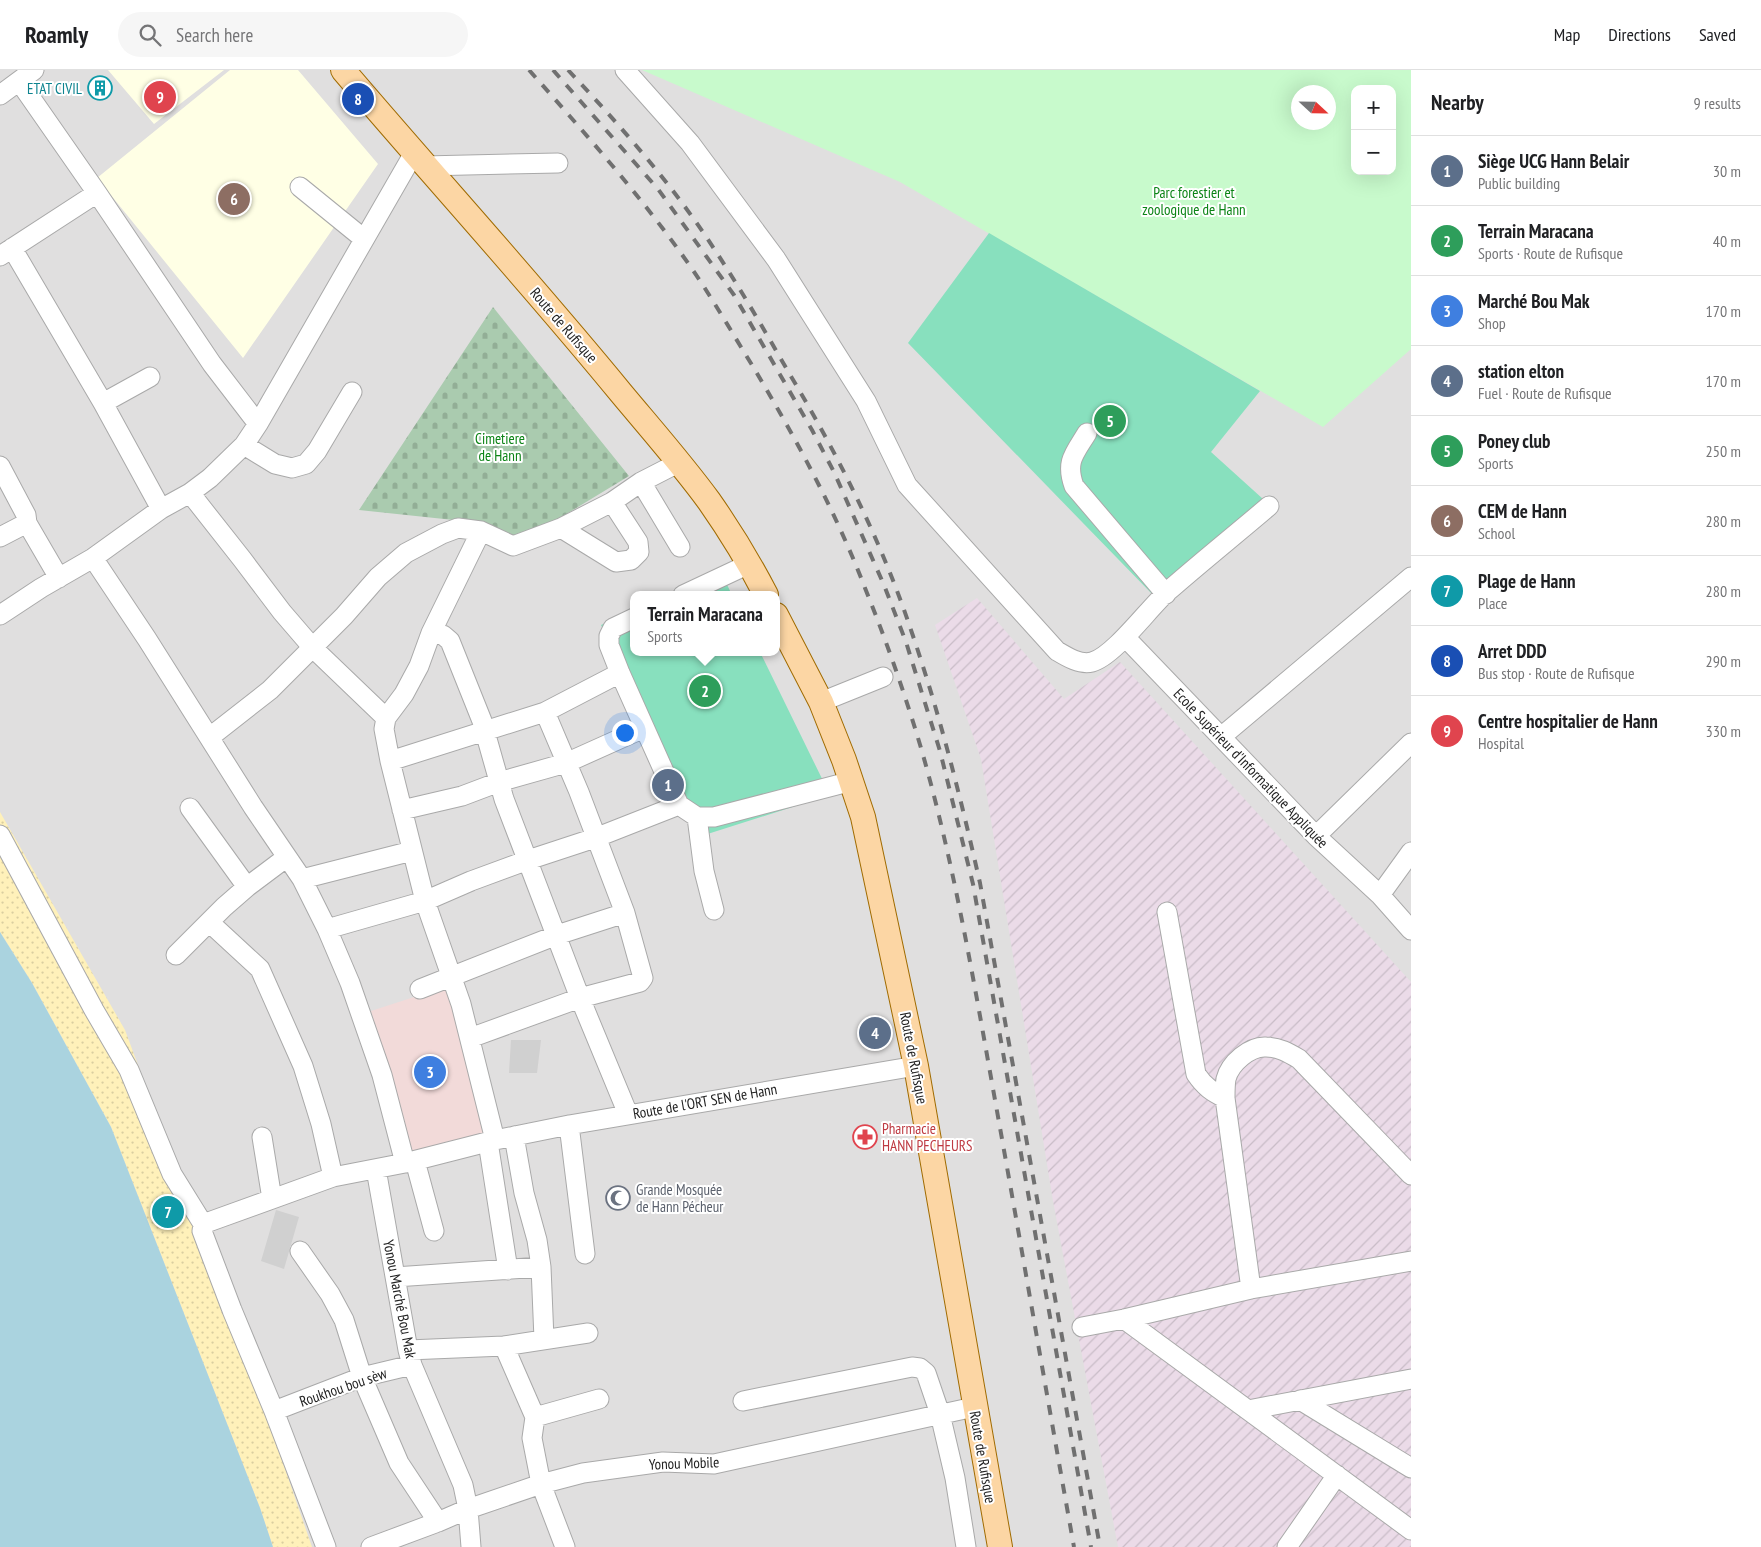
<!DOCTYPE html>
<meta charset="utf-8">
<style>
:root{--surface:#fff;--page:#f6f6f6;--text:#202124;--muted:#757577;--line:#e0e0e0;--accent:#111827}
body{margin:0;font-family:"PT Sans Narrow",sans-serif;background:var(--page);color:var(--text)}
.controls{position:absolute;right:15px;top:15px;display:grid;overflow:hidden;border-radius:10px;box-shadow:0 5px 20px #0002}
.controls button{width:45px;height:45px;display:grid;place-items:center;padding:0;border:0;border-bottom:1px solid var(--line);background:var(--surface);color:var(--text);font:25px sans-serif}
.compass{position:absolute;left:1291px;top:15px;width:45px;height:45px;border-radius:50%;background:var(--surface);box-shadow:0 5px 20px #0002;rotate:112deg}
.you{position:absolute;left:624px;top:662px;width:18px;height:18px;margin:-12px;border:4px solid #fff;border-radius:50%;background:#1a73e8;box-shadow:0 0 0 8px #1a73e833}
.badge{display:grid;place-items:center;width:32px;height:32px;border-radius:50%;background:var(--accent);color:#fff;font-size:16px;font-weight:700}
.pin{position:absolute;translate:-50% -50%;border:2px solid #fff;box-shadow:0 1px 5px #0006}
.popup{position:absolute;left:630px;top:521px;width:150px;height:65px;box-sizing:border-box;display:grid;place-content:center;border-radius:10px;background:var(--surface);filter:drop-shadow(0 1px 4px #0005);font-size:16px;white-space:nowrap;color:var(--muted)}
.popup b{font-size:19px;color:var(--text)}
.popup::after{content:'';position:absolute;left:50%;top:100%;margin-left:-10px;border:10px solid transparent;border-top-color:var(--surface)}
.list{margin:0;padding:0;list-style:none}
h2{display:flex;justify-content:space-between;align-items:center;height:65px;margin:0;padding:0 20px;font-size:21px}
h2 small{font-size:16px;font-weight:400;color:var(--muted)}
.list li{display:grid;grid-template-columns:32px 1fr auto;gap:15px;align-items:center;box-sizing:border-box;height:70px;padding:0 20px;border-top:1px solid var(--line)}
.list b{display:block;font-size:19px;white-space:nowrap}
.list p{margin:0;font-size:16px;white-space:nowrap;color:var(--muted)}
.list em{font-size:16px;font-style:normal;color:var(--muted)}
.icon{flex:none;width:28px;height:28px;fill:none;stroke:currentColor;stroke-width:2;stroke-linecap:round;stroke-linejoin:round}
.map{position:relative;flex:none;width:1411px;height:1477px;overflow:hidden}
header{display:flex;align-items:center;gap:30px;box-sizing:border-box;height:70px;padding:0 25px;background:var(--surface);border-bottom:1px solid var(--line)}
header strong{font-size:24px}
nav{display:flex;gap:28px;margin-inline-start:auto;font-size:18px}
.search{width:350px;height:45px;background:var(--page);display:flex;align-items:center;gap:12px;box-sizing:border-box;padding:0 18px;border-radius:28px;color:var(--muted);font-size:19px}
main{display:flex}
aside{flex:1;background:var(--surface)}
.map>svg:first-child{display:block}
.residential{fill:#e0dfdf;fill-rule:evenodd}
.commercial{fill:#f2dad9}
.industrial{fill:url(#industrial-furrows)}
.education{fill:#ffffe5}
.religious{fill:#d0d0d0}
.sand{fill:url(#sand-dots)}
.cemetery{fill:url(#cemetery-stones)}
.park{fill:#c8facc;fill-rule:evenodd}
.pitch{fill:#88e0be}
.water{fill:#aad3df}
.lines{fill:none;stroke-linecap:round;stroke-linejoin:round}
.minor-casing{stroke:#a9a9a9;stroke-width:21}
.major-casing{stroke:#a06b00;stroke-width:26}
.minor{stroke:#fff;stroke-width:19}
.major{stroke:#fcd6a4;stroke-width:24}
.rail{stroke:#707070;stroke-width:4;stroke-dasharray:10 10;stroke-linecap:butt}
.labels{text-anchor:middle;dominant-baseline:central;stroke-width:4;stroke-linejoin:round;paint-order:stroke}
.culture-label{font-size:15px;fill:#0d838f;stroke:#fff;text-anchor:end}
.park-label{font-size:15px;fill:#0c8416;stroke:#fff}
.street-label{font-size:15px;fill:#222;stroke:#fff}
.health-label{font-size:15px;fill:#be3a42;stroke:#fff;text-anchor:start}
.worship-label{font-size:15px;fill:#5b616d;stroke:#fff;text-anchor:start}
</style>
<header>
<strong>Roamly</strong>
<div class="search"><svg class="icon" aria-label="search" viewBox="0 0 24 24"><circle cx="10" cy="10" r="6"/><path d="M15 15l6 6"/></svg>Search here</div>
<nav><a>Map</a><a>Directions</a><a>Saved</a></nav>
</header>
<main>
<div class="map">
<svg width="1411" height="1477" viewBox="0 0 1411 1477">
<defs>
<pattern id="industrial-furrows" width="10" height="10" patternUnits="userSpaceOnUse" patternTransform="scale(1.25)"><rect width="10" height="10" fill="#ebdbe8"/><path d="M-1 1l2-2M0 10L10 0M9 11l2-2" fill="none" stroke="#c9bcc7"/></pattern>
<pattern id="sand-dots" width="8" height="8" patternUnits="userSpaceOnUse" patternTransform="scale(1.25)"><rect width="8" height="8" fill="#fff1ba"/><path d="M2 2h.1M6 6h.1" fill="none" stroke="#dacea0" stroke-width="1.8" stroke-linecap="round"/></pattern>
<pattern id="cemetery-stones" width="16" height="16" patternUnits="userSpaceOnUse" patternTransform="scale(1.25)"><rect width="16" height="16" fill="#aacbaf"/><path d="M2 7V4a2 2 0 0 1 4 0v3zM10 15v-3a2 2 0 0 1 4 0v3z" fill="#92ae96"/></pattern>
</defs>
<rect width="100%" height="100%" fill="#f2efe9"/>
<!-- residential -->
<path class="residential" d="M0,0H1411V1477H273L111,1057L32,913L0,862ZM1355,19H1392V101H1355ZM1298,22H1328V52H1298ZM634,525H776V582H634Z"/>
<!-- commercial -->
<path class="commercial" d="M448,916L488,1064L411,1086L371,941Z"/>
<!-- industrial -->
<path class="industrial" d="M977,528L1064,629L1120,592L1411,912V1477H1118L1053,1131L981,689L935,555Z"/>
<!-- education -->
<path class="education" d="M108,0H224L154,54Z
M230,0H298L378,94L243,288L97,108Z"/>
<!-- religious -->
<path class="religious" d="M511,970H541L537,1003H509Z
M276,1140L299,1147L284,1199L261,1191Z"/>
<!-- sand -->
<path class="sand" d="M0,742L125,960L253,1306L312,1477H273L260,1438L111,1057L32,913L0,862Z"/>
<!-- cemetery -->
<path class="cemetery" d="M493,237L629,406L517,474L463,451L359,440Z"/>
<!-- park -->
<path class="park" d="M642,0H1411V279L1323,357L900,112ZM1355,19H1392V101H1355ZM1298,22H1328V52H1298Z"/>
<!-- pitch -->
<path class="pitch" d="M989,163L1260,321L1211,382L1263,429L1153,525L908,273Z
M721,502L732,525H669Z
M634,540V582H760L830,725L695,768L650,661L601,555Z"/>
<!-- water -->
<path class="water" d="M0,862L32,913L111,1057L260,1438L273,1477H0Z"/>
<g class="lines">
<!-- minor casing -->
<g class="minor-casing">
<path id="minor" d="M625,0L690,73L776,189L866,331L907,415L1057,581C1067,587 1080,595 1092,592C1114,586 1149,538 1167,522C1200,493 1235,465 1269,436
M19,11L97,123L212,294L258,354
M0,25L34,0
M424,96L558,93
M300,117L364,169
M12,178L103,333L161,439
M0,186L97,123
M103,333L150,307
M1087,363C1075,383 1065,391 1074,416L1166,524
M244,375L275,394L292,398L306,394L317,381L352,322
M0,396L26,445L27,453L0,467
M641,412L680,477
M190,423L242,489L282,542L313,578L386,648
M27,453L59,508
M561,458L616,492L631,490L639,482L638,472L612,432
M481,461L431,563L419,596L404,624L386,648L384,659L390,691L425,831L461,934L495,1070
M93,488L147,569L253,737L302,809L327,859L350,913L382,1005L405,1093
M683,525L749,494
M0,545L41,518L93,488L161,439L190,423L210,408L244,375L258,354L414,83
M634,548L613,558L609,566V575L620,603L679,735L697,747H714L852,711
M431,563L443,565L450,571L482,651L504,729L580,928L628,1044
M1125,567L1316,766L1380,825L1411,860
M821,632L883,607
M210,667L270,620L344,546L378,507L406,483L442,464L458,458L481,461L513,476L561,458L612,432L641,412L678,393
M1221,667L1411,507
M390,691L545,642L620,603
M190,738L247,817
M402,740L462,726L499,712L566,693L644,658
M697,747L704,801L714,840
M0,765L94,940L129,1000L172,1104L203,1154L202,1161L232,1240L274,1341L326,1477
M1316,766L1411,673
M302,809L412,781
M1380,825L1411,782
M1167,842L1196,1004C1204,1016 1212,1022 1225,1028
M209,852L260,899L303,996L321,1054L333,1107
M327,859L425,831L471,811L528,790L595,768L679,735
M176,885L224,837L247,817L287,787
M420,919L557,865L625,843
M470,968L580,928L640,912L643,908L625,843L579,722L545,642
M569,1055L585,1184
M514,1066L524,1123L537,1170L541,1197L544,1269
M262,1067L272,1129
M488,1072L508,1200
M415,1091L434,1161
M376,1099L408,1280L412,1295L463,1415L468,1439L471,1477
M203,1154L333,1107L405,1093L495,1070L569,1055L916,996
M300,1181L330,1224L344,1250L362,1307L399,1393L438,1452
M395,1207L541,1197
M1251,1219L1225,1028C1225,1022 1225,1015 1226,1009C1230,993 1250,976 1266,977C1279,977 1289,983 1299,989L1411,1105
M1124,1249L1411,1460
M1082,1257L1124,1249L1251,1219L1411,1191
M504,1276L535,1347L532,1368L541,1414L565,1477
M408,1280L504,1276L588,1263
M1300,1330L1411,1398
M743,1331L912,1297L920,1298L926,1303L940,1344L955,1408L966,1477
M1248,1340L1411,1309
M274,1341L362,1307L412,1295
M535,1347L599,1329
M371,1477L438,1452L468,1439L541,1414L583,1403L663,1392L714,1394L974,1337
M1287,1477L1337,1405"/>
</g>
<!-- major casing -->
<g class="major-casing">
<path id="major" d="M343,0C435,108 531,213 621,323C651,359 682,394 709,431C730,461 749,492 766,525
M776,545L821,632L844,690L863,747L916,996L1000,1477"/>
</g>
<!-- minor -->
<use href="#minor" class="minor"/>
<!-- major -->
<use href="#major" class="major"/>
<!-- rail -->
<path class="rail" d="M529,0C584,62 640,125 688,193C711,226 731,261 752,295C795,367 835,440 865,518C886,570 905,624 921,678C955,796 975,919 997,1041C1023,1186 1048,1332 1074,1477
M553,0L658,119L734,225L812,360L834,402L884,515L906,572L940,681L973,814L1091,1477
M568,0C602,36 635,73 666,112C713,171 751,237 789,303C838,385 882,472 912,563C940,645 961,729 980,813L1100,1477"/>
</g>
<!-- icons -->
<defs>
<g id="building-ring" transform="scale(1.25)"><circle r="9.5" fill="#fff" stroke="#0f9aa8" stroke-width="1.5"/><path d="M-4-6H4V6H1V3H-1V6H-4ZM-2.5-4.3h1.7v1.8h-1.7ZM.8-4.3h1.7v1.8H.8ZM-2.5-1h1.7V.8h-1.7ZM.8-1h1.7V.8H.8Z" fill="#0f9aa8"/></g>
<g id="pharmacy-ring" transform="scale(1.25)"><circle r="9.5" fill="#fff" stroke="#e0444e" stroke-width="1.5"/><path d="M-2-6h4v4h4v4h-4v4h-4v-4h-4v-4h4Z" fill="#e0444e"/></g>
<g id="mosque-ring" transform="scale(1.25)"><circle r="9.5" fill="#fff" stroke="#6b7280" stroke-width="1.5"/><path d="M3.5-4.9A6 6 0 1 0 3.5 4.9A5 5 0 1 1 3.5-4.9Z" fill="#6b7280"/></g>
</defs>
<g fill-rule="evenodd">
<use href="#building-ring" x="100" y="18"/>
<use href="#pharmacy-ring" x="865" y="1067"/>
<use href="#mosque-ring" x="618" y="1128"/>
</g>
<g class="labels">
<!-- culture labels -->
<g class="culture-label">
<text x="82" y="18">ETAT CIVIL</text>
</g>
<!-- park labels -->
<g class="park-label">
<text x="1194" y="122">Parc forestier et<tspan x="1194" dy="17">zoologique de Hann</tspan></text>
<text x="500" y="368">Cimetiere<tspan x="500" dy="17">de Hann</tspan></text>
</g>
<!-- street labels -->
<g class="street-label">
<text transform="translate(564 255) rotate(49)">Route de Rufisque</text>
<text transform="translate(1251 698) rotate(46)">Ecole Supérieur d'Informatique Appliquée</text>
<text transform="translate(914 988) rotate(79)">Route de Rufisque</text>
<text transform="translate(705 1031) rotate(-10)">Route de l'ORT SEN de Hann</text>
<text transform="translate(400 1229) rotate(79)">Yonou Marché Bou Mak</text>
<text transform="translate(343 1317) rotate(-19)">Roukhou bou sèw</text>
<text transform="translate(983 1387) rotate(80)">Route de Rufisque</text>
<text transform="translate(684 1393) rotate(-2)">Yonou Mobile</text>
</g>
<!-- health labels -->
<g class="health-label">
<text x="882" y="1058">Pharmacie<tspan x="882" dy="17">HANN PECHEURS</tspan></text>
</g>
<!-- worship labels -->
<g class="worship-label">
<text x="636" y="1119">Grande Mosquée<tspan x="636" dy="17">de Hann Pécheur</tspan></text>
</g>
</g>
</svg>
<div class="controls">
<button>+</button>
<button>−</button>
</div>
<svg class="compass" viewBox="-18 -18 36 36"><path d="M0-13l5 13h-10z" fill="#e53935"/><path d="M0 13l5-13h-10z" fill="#757577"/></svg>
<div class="you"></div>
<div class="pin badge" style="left:668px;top:715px;background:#5c6f8a">1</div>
<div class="pin badge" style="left:705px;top:621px;background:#2e9e5b">2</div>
<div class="popup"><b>Terrain Maracana</b>Sports</div>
<div class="pin badge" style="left:430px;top:1002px;background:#3f7fe0">3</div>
<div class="pin badge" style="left:875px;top:963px;background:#5c6f8a">4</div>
<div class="pin badge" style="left:1110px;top:351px;background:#2e9e5b">5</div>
<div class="pin badge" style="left:234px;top:129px;background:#8d6e63">6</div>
<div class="pin badge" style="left:168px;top:1142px;background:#0f9aa8">7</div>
<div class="pin badge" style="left:358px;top:29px;background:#1a4fb4">8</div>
<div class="pin badge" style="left:160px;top:27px;background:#e0444e">9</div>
</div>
<aside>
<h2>Nearby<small>9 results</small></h2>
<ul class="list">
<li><span class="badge" style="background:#5c6f8a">1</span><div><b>Siège UCG Hann Belair</b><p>Public building</p></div><em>30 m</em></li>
<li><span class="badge" style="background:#2e9e5b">2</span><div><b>Terrain Maracana</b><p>Sports · Route de Rufisque</p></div><em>40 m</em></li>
<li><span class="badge" style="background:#3f7fe0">3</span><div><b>Marché Bou Mak</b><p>Shop</p></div><em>170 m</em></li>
<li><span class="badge" style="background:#5c6f8a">4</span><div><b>station elton</b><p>Fuel · Route de Rufisque</p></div><em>170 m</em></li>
<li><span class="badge" style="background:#2e9e5b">5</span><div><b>Poney club</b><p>Sports</p></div><em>250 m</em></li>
<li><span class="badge" style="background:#8d6e63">6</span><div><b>CEM de Hann</b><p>School</p></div><em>280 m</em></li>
<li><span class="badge" style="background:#0f9aa8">7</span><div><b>Plage de Hann</b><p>Place</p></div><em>280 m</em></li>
<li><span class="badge" style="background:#1a4fb4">8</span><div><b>Arret DDD</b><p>Bus stop · Route de Rufisque</p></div><em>290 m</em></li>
<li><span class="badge" style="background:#e0444e">9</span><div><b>Centre hospitalier de Hann</b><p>Hospital</p></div><em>330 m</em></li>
</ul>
</aside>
</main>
